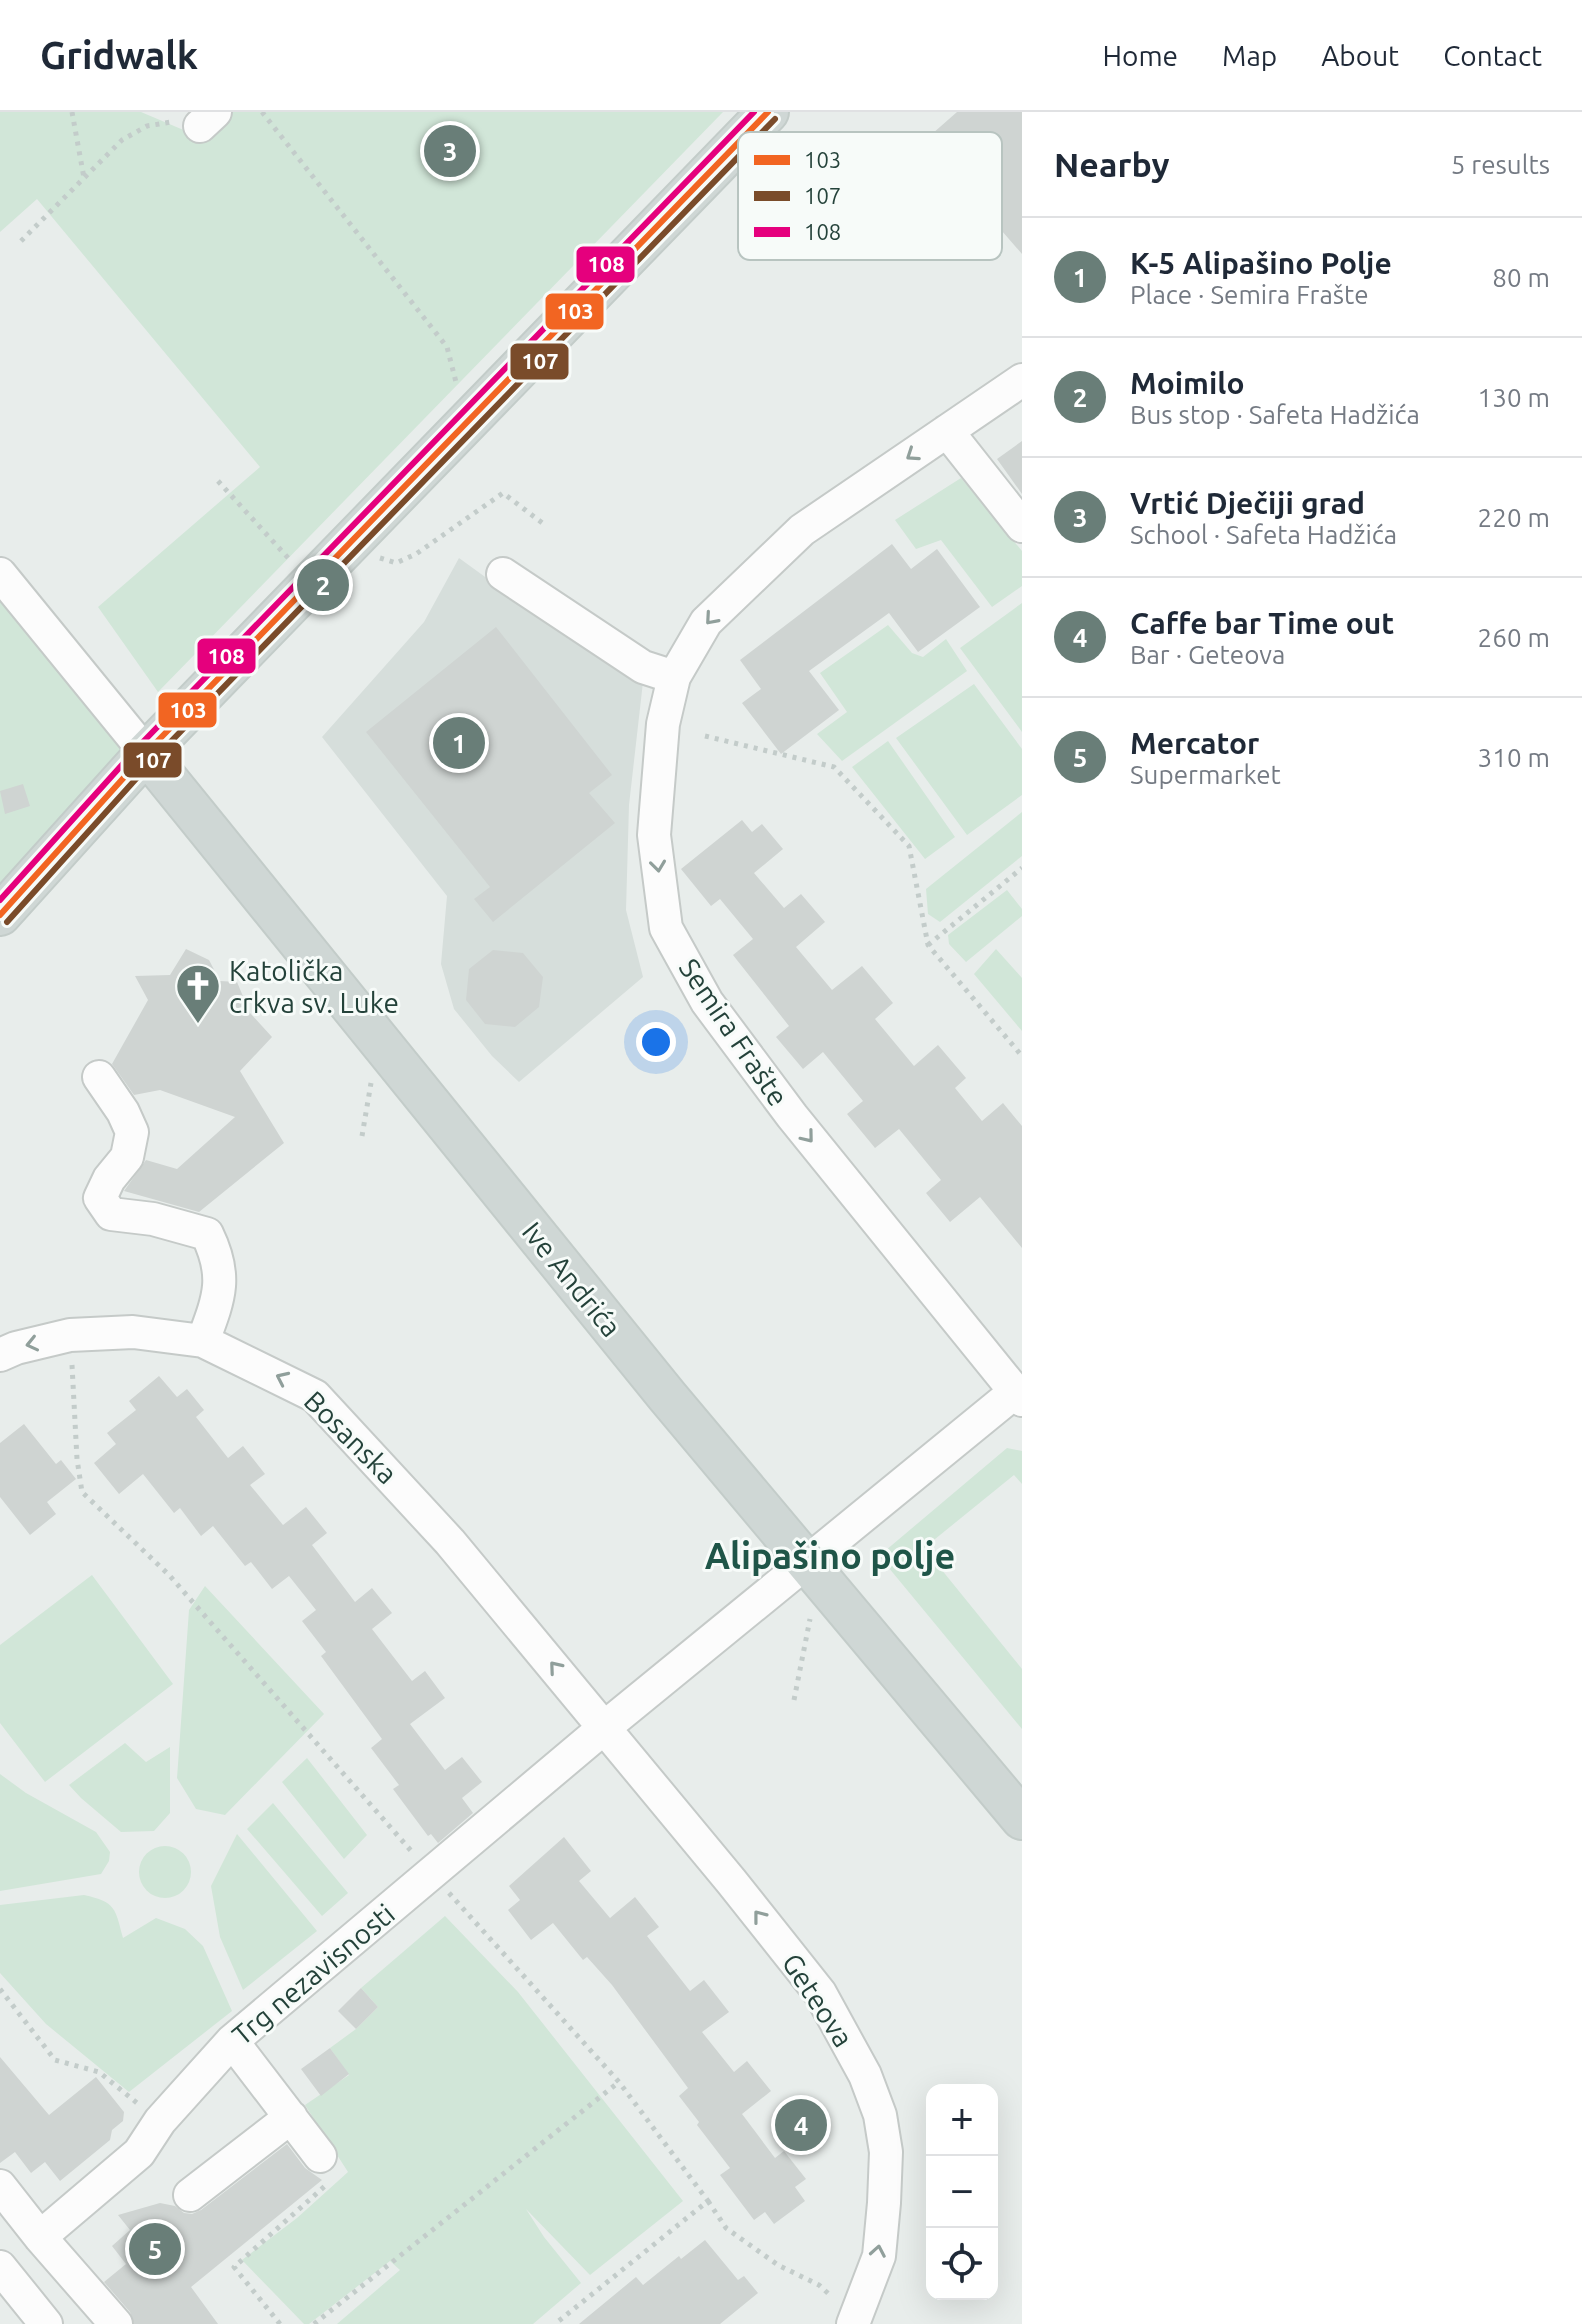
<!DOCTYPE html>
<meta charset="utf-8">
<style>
:root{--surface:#fff;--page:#f2f2f3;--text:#1f2937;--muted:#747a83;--line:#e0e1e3;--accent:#697e78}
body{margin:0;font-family:Ubuntu,sans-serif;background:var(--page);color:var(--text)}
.controls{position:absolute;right:24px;bottom:24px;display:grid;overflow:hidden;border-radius:16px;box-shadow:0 8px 32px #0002}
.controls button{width:72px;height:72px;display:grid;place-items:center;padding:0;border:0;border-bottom:2px solid var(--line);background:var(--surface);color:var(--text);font:40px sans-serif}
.you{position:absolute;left:656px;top:930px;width:28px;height:28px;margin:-20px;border:6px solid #fff;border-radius:50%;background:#1a73e8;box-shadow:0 0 0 12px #1a73e833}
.badge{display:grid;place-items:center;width:52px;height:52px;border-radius:50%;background:var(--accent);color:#fff;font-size:26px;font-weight:700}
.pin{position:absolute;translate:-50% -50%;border:4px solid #fff;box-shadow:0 2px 8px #0006}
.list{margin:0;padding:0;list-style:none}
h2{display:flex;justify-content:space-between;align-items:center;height:104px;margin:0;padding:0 32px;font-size:34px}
h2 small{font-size:26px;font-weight:400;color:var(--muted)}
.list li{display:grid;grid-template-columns:52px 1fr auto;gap:24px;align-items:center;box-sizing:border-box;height:120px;padding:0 32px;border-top:2px solid var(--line)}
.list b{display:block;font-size:30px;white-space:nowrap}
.list p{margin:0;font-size:26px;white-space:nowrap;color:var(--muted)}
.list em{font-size:26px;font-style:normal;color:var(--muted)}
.icon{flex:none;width:44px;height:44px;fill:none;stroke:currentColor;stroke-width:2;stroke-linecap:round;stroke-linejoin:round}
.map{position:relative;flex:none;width:1022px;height:2212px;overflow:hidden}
header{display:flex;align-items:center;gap:48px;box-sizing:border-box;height:112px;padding:0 40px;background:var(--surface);border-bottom:2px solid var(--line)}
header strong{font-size:38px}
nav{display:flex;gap:44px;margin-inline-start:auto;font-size:28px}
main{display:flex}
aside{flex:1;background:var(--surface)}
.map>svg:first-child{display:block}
.built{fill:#d6dedb}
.green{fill:#d1e6d8}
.building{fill:#cfd4d2}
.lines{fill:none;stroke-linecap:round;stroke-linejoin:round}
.minor-casing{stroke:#c5cac8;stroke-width:36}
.major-casing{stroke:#c3ccc9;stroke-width:44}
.path{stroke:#c3ccca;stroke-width:5;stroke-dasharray:4 6;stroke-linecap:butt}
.minor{stroke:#fcfcfc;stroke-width:32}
.major{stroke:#cfd7d5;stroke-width:40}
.bus-1-casing{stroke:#f7fbf9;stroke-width:12}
.bus-2-casing{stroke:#f7fbf9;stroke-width:12}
.bus-3-casing{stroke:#f7fbf9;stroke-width:12}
.bus-1{stroke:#f26522;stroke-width:6}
.bus-2{stroke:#7a4b2a;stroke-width:6}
.bus-3{stroke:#e5007d;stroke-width:6}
.oneway{stroke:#909f9b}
.labels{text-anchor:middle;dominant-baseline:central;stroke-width:6;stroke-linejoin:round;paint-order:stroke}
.poi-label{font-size:28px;fill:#24423a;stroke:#f7fbf9;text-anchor:start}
.street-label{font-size:28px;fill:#24423a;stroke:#f7fbf9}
.district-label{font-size:36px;font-weight:bold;fill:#1f5548;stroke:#f7fbf9}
.key{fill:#f7fbf9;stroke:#b8c4c0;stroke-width:2}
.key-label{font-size:22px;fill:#24423a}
.line-badge{stroke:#f7fbf9;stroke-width:3}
.badge-label{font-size:22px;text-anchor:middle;font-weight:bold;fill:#fff}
</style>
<header>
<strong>Gridwalk</strong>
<nav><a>Home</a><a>Map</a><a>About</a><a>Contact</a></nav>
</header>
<main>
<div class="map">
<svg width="1022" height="2212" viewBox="0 0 1022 2212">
<rect width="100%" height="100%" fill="#e8edeb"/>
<!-- built -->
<path class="built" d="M459,446L576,531L643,570L629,693L626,798L643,865L519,970L492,944L454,897L441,852L447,784L322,625L424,510Z"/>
<!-- green -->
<path class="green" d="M0,0H141L200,25L227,0H723L158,580L98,495L260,355L37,87L0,120Z
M961,366L1022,439V474L992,495L941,428L916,437L895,408Z
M0,478L127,641L0,777Z
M1022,491V620L960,536Z
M888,513L912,541L923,545L946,527L967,559L842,649L817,622L847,600L820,561Z
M974,572L1022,637V683L967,723L896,626Z
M888,629L955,725L925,747L852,655Z
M1022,700V744L940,810L928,802L926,777Z
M1007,778L1022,797V804L966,850L949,832L948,823Z
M996,837L1022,866V919L974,862Z
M1007,1336L1022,1339V1372L1014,1363L924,1436L1022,1557V1617L879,1444Z
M92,1463L173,1572L45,1670L0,1611V1533Z
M205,1474L324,1602L225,1703L196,1697L177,1666L189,1498Z
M125,1631L146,1650L170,1635V1701L154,1719L121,1720L81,1686L69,1673Z
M307,1646L367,1723L344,1747L282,1670Z
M0,1662L26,1681L96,1720L110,1740L109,1749L101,1762L0,1779Z
M273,1691L348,1781L322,1804L247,1717Z
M237,1722L317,1819L243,1878L220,1825L211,1774Z
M139 1760a26 26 0 1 1 52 0a26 26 0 1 1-52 0Z
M84,1783C116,1790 115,1796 123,1826L156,1806L185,1817L203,1834L232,1899L129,1980L46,1912L0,1861V1793Z
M445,1804L518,1880L683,2089L590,2163L526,2097L544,2125L581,2171L533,2212H337L400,2158L390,2149L309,2212H304L242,2148L297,2106L348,2060L305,1993L349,1963L330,1936L356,1917L378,1895L361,1876Z"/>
<!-- building -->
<path class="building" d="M957,0H1022V142L924,29Z
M1022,329V382L997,347Z
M892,432L911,457L937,437L980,495L918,540L889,501L809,559L839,598L781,642L742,591L761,577L740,548Z
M496,515L612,663L589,681L615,711L493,810L474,787L490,775L366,620Z
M23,672L30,694L5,702L0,679Z
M742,708L752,720L762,712L783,737L754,761L784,796L801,782L825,810L796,835L832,878L862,854L893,891L875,907L914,954L938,933L966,966L955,976L982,1009L1003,991L1022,1014V1136L980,1085L950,1110L926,1081L941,1068L899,1017L875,1036L847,1002L863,989L823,940L803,957L776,925L789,914L733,843L753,827L720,787L711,794L681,757Z
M186,837L209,848L220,869L237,870L250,901L272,925L240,959L284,1031L199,1100L124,1079L146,1048L177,1057L235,1005L160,978L134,983L112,952L148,888L135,864L170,863Z
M493,838L523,841L543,865L539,895L515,915L485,912L466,888L469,857Z
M159,1264L177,1285L187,1277L204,1298L196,1305L228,1346L243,1334L265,1362L250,1373L283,1413L306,1395L327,1421L312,1433L355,1490L372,1476L392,1501L372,1517L412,1569L425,1559L445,1586L410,1612L445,1658L462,1645L482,1670L462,1686L473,1701L438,1731L431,1722L428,1724L393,1677L399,1673L371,1636L382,1627L321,1544L326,1540L302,1509L316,1498L289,1464L272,1477L251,1450L245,1454L213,1414L201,1424L180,1396L174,1401L143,1362L119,1382L94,1351L116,1332L107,1321L136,1298L129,1289Z
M24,1312L56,1352L61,1348L76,1367L47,1390L56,1402L30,1423L0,1385V1331Z
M564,1725L591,1759L579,1769L610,1806L635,1785L659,1815L647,1824L690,1879L704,1868L729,1900L702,1920L734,1960L747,1949L771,1979L742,2002L775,2046L784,2039L806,2067L795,2075L805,2089L774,2112L765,2100L754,2108L720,2063L730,2056L697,2013L699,2010L679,1984L688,1976L612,1873L587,1845L583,1848L553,1811L531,1828L508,1798L520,1788L509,1774Z
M361,1876L378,1895L356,1917L338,1899Z
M330,1936L349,1962L321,1984L301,1957Z
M0,1945L49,2003L96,1965L124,2000L123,2009L112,2018L110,2028L60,2069L45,2050L31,2061L15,2040L0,2051Z
M287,2032L305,2056L322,2068L191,2175L218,2212H134L130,2200L104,2170L126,2152L112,2134L130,2118L118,2103L160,2091L175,2094L184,2101L192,2102L201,2098Z
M705,2128L738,2168L744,2164L758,2181L720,2212H579L636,2165L643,2173L679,2144L681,2147Z"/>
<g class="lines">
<!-- minor casing -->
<g class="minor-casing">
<path id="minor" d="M200,14L215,0
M1022,268L802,418L706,510L674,565L663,612L654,723L666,816L707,890L792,1004L1022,1288
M947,319L1022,414
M0,462L146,641
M503,462L643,555L674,565
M99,965L123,1000L132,1020L127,1045L109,1067L100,1086L111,1102L153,1107L207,1122C228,1165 219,1186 203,1229
M0,1243L16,1236L70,1223L133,1220L203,1229L315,1284L450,1430L731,1769L820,1881L865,1963L880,2003L886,2040L884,2091L879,2144L853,2212
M232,1929L320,2044
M0,2074L40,2125L116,2212
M190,2083L291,2005
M40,2125L139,2041L160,2009L232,1929L605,1615L1015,1280
M0,2155L46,2212"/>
</g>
<!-- major casing -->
<g class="major-casing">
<path id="major" d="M146,641L667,1284L1022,1707
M0,803L146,641L768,0"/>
</g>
<!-- path -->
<path class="path" d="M72,0L84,66
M262,0L447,235L457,274
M21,129L122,28L147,14L171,10
M218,369L290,448
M380,446L396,451L416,442L503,381L545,413
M705,624L834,655L909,734L928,833L1022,944
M928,833L1022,756
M362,1024L371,971
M72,1253L77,1347L82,1380L169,1463L413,1741
M794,1588L810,1507
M449,1781L619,1970L708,2089L555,2212
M0,1877L55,1948L99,1960L137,1991
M708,2089L726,2116L778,2153L819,2173L832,2185
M280,2212L234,2155L325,2074
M314,2212L619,1970"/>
<!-- minor -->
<use href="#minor" class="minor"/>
<!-- major -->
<use href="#major" class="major"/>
<!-- bus-1 casing -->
<g class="bus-1-casing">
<path id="bus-1" d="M0,803L146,641L768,0"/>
</g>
<!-- bus-2 casing -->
<g class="bus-2-casing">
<path id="bus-2" d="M7,810L153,648L775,7"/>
</g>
<!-- bus-3 casing -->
<g class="bus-3-casing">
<path id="bus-3" d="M0,788L139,634L754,0"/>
</g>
<!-- bus-1 -->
<use href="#bus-1" class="bus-1"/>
<!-- bus-2 -->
<use href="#bus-2" class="bus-2"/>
<!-- bus-3 -->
<use href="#bus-3" class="bus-3"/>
</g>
<!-- one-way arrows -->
<defs><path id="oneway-chevron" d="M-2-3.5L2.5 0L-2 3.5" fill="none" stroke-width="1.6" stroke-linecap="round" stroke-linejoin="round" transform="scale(2)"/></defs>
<g class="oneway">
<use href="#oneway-chevron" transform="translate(912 343) rotate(146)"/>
<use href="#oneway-chevron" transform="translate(711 507) rotate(131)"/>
<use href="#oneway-chevron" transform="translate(658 754) rotate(83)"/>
<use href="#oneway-chevron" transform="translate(808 1025) rotate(51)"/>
<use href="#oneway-chevron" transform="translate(32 1232) rotate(167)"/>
<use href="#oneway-chevron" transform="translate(282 1266) rotate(-155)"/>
<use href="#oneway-chevron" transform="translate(555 1555) rotate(-130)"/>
<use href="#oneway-chevron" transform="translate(759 1804) rotate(-128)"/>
<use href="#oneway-chevron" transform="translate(878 2139) rotate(-80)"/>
</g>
<!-- icons -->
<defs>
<g id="church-pin" transform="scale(2.3)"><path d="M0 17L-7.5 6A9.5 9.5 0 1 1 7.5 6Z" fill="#697e78" stroke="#f7fbf9"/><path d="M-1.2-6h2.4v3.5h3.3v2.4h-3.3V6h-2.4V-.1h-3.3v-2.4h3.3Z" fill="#fff"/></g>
</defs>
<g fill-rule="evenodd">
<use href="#church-pin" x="198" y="874"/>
</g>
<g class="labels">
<!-- poi labels -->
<g class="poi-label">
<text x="229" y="858">Katolička<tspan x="229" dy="32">crkva sv. Luke</tspan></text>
</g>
<!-- street labels -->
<g class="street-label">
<text transform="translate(734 920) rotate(56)">Semira Frašte</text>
<text transform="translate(572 1167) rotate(51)">Ive Andrića</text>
<text transform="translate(351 1325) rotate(45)">Bosanska</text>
<text transform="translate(313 1862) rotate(-40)">Trg nezavisnosti</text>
<text transform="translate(818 1888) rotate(57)">Geteova</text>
</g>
<!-- district labels -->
<g class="district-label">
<text x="830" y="1443">Alipašino polje</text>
</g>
</g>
<!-- legend -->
<rect x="738" y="20" width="264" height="128" rx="12" class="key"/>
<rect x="754" y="43" width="36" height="10" fill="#f26522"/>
<rect x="754" y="79" width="36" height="10" fill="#7a4b2a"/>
<rect x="754" y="115" width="36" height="10" fill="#e5007d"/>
<g class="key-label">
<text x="804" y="56">103</text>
<text x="804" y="92">107</text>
<text x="804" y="128">108</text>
</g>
<g class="line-badge">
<rect x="575" y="133" width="61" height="39" rx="8" fill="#e5007d"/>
<rect x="544" y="180" width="61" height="39" rx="8" fill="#f26522"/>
<rect x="509" y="230" width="61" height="39" rx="8" fill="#7a4b2a"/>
<rect x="196" y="525" width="61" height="38" rx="8" fill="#e5007d"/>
<rect x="157" y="579" width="61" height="38" rx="8" fill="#f26522"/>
<rect x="122" y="629" width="61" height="38" rx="8" fill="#7a4b2a"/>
</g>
<g class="badge-label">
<text x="606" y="160">108</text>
<text x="575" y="207">103</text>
<text x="540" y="257">107</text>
<text x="226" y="552">108</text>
<text x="188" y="606">103</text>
<text x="153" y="656">107</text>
</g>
</svg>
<div class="controls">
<button>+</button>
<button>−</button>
<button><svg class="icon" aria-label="locate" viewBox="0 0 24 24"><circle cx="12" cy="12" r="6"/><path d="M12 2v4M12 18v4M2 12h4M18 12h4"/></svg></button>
</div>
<div class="you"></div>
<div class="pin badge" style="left:459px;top:631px">1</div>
<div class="pin badge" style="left:323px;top:473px">2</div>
<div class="pin badge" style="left:450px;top:39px">3</div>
<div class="pin badge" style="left:801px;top:2013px">4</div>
<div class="pin badge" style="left:155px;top:2137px">5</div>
</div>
<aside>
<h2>Nearby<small>5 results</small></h2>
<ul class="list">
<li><span class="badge">1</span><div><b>K-5 Alipašino Polje</b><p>Place · Semira Frašte</p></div><em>80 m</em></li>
<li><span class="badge">2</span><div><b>Moimilo</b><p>Bus stop · Safeta Hadžića</p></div><em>130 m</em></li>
<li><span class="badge">3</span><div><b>Vrtić Dječiji grad</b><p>School · Safeta Hadžića</p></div><em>220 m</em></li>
<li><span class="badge">4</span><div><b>Caffe bar Time out</b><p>Bar · Geteova</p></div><em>260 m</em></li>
<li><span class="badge">5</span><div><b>Mercator</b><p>Supermarket</p></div><em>310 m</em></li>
</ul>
</aside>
</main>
